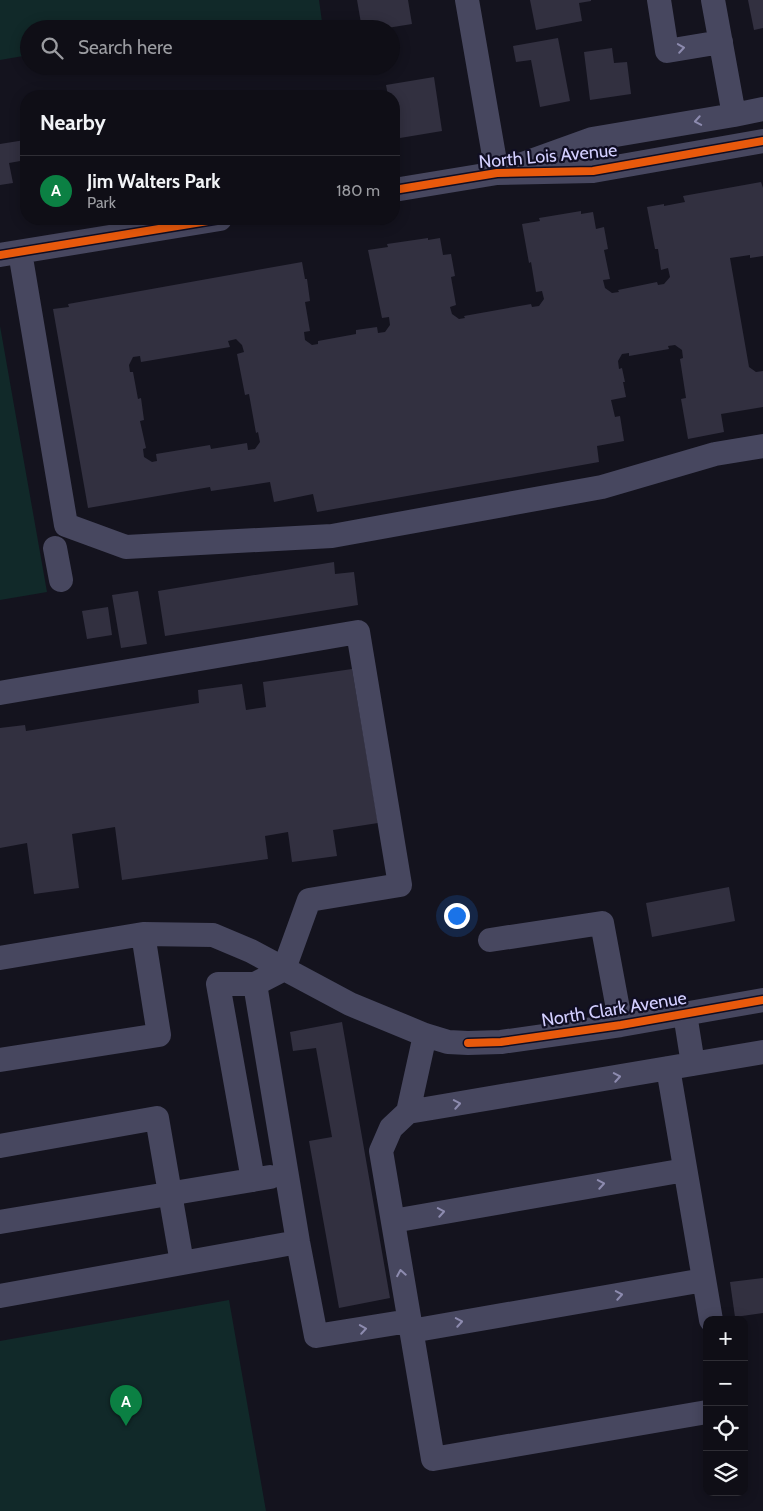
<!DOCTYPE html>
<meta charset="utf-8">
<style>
:root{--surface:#0f0e16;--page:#18171f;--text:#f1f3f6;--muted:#9b9ca1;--line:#2f2e35;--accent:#0b8043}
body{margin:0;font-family:Cabin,sans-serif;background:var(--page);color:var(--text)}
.controls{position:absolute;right:15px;bottom:15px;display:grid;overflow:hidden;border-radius:10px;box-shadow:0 2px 12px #0003}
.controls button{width:45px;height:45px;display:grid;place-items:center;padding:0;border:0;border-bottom:1px solid var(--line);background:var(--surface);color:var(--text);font:25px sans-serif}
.you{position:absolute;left:456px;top:915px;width:18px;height:18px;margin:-12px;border:4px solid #fff;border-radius:50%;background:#1a73e8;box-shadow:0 0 0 8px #1a73e833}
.badge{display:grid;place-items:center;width:32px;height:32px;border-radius:50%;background:var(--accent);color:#fff;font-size:16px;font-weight:700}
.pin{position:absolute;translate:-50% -41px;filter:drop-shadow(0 1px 2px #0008)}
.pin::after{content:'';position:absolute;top:26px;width:18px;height:15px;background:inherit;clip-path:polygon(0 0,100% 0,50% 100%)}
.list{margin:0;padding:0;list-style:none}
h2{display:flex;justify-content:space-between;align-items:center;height:65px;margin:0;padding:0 20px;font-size:21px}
h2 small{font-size:16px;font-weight:400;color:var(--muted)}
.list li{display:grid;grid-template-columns:32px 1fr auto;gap:15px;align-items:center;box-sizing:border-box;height:70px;padding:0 20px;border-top:1px solid var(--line)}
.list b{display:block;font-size:19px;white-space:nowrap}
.list p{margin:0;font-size:16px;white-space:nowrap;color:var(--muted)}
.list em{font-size:16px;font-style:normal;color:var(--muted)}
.icon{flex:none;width:28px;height:28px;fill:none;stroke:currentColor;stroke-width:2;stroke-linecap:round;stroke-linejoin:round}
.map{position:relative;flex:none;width:763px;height:1511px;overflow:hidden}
.search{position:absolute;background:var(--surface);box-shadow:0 2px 12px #0003;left:20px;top:20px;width:380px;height:55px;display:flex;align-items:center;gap:12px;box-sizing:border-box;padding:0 18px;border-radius:28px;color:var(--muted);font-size:19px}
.panel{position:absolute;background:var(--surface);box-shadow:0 2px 12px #0003;left:20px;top:90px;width:380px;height:135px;border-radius:20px}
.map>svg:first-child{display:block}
.green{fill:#112929}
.building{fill:#323040;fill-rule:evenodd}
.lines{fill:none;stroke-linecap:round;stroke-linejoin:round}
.minor{stroke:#47475f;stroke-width:24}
.cycleway-casing{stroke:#100e23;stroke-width:11}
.cycleway{stroke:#e8590c;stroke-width:8}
.oneway{stroke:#8d8baf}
.labels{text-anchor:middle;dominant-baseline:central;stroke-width:4.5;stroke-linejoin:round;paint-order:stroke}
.street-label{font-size:18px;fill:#d3cfff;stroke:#100e23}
</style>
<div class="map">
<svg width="763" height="1511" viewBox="0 0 763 1511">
<rect width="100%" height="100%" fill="#14131e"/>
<!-- green -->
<path class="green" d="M0,0H319L323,29H29V55L0,60Z
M0,326L47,592L0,600Z
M229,1300L266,1511H0V1341Z"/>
<!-- building -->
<path class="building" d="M357,0H408L412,24L381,29H362Z
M530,0H591V1L579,3L582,21L536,30Z
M748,0H763V28L754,30Z
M558,38L570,101L540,107L531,60L516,62L513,46Z
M612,48L614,63L627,62L631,94L590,100L584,52Z
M434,77L442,131L394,139V96H388L386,85Z
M25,140L26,160L9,163L13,183L0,185V144Z
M761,182L763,188V256L750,258V255L730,258L749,367L756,372L763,371V407L721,414L724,432L688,439L681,399L686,398L680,359L683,358L682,350L675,345L668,346L669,349L629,356V353L622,354L618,361L619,369L622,368L625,382H623L626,397L611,400L615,417L620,416L624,441L597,446L599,462L317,512L313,494L274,502L270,482L211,491L210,487L88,508L53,309L69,307L68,304L302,262L305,279H307L310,301L305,302L310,331L304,332L305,340L312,345L318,344V341L356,334V330L377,327L378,333L385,332L390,325L389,317L382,318L368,250L388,247L387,244L428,238V240L440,238L443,255L451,254L455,276L451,277L456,305L450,307L452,314L459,319L465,318L464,316L531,304L532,307L539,306L544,299L542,291L536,292L531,262L529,263L522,224L540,221L539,218L581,211V214L593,212L596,229L604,227L608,249L604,250L610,279L603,280L605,288L612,293L619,292L618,290L657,282L658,285L664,284L670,277L668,268L661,270L658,249H655L647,207L664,204V206L685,202L683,196ZM236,339L242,345L244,352L237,354L245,395L249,394L256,433L258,432L260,442L255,449L248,450L247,443L211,449L210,445L156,454L157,461L152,462L144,457L143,449L146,448L140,421L144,420L141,398L138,399L133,372H130L129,365L133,357L140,356L141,362L230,347L228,341Z
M334,562L335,574L354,572L358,605L165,636L158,591Z
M138,591L147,644L121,648L112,595Z
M108,607L112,635L87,639L82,611Z
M352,669L378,823L333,830L337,856L292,862L288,832L265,836L268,859L122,880L115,827L72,834L79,888L34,894L27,843L0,848V728L25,725L26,731L199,703L198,690L242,684L246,710L266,707L263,682Z
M729,887L735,921L652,937L646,903Z
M342,1022L390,1298L339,1308L309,1141L332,1137L316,1048L293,1051L290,1032Z
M763,1278V1313L735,1317L730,1282Z"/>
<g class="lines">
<!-- minor -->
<path class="minor" d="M467,0L497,173
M659,0L667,51L721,42
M713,0L734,115
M517,166L592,139L734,115L763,109
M394,190L497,173L593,171L763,141
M20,252L66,525L126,547L332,536L602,487L715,454L763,446
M0,255L220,219
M55,548L61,580
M0,693L358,632L400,885L309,900L284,969L255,984H218L253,1180
M490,940L602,923L621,1025
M0,958L143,934L213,935L251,951L350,1004L425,1035L448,1042L468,1043L501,1042L621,1025L763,1000
M255,984L298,1242L316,1336L409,1321
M685,1014L693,1064
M0,1060L159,1035L143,934
M668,1068L711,1320
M408,1112L425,1035
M0,1146L157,1118L182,1263
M393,1221L685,1170
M0,1222L270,1177
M0,1296L298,1242
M411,1331L704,1280
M707,1412L433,1459L381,1151L391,1128L408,1112L763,1052"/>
<!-- cycleway casing -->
<g class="cycleway-casing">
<path id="cycleway" d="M394,190L497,173L593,171L763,141
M0,255L220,219
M468,1043L501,1042L621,1025L763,1000"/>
</g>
<!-- cycleway -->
<use href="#cycleway" class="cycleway"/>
</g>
<!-- one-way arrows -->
<defs><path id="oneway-chevron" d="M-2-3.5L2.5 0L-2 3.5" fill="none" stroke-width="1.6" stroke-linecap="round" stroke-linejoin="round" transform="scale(1.25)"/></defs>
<g class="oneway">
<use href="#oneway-chevron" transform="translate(681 48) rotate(-9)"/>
<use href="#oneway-chevron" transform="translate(698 121) rotate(170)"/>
<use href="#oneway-chevron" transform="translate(617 1077) rotate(-10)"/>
<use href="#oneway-chevron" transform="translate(457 1104) rotate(-10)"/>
<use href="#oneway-chevron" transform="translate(601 1184) rotate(-10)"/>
<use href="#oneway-chevron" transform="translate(441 1212) rotate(-10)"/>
<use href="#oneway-chevron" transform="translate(401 1273) rotate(-100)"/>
<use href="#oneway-chevron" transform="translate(619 1295) rotate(-10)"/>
<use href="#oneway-chevron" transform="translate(459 1322) rotate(-10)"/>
<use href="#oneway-chevron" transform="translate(363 1329) rotate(-9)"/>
</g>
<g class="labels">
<!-- street labels -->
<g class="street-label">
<text transform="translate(548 156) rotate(-5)">North Lois Avenue</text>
<text transform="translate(614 1009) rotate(-9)">North Clark Avenue</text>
</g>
</g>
</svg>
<div class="controls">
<button>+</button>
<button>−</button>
<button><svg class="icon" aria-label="locate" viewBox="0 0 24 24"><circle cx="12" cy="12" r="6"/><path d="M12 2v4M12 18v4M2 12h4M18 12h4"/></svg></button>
<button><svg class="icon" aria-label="layers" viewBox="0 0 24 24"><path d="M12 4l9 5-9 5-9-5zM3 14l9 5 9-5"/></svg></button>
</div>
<div class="you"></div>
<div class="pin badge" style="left:126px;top:1426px">A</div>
<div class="search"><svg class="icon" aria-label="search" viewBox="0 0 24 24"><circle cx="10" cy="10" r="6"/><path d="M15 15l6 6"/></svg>Search here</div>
<section class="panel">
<h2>Nearby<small></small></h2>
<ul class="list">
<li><span class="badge">A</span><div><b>Jim Walters Park</b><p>Park</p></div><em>180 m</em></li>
</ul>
</section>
</div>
